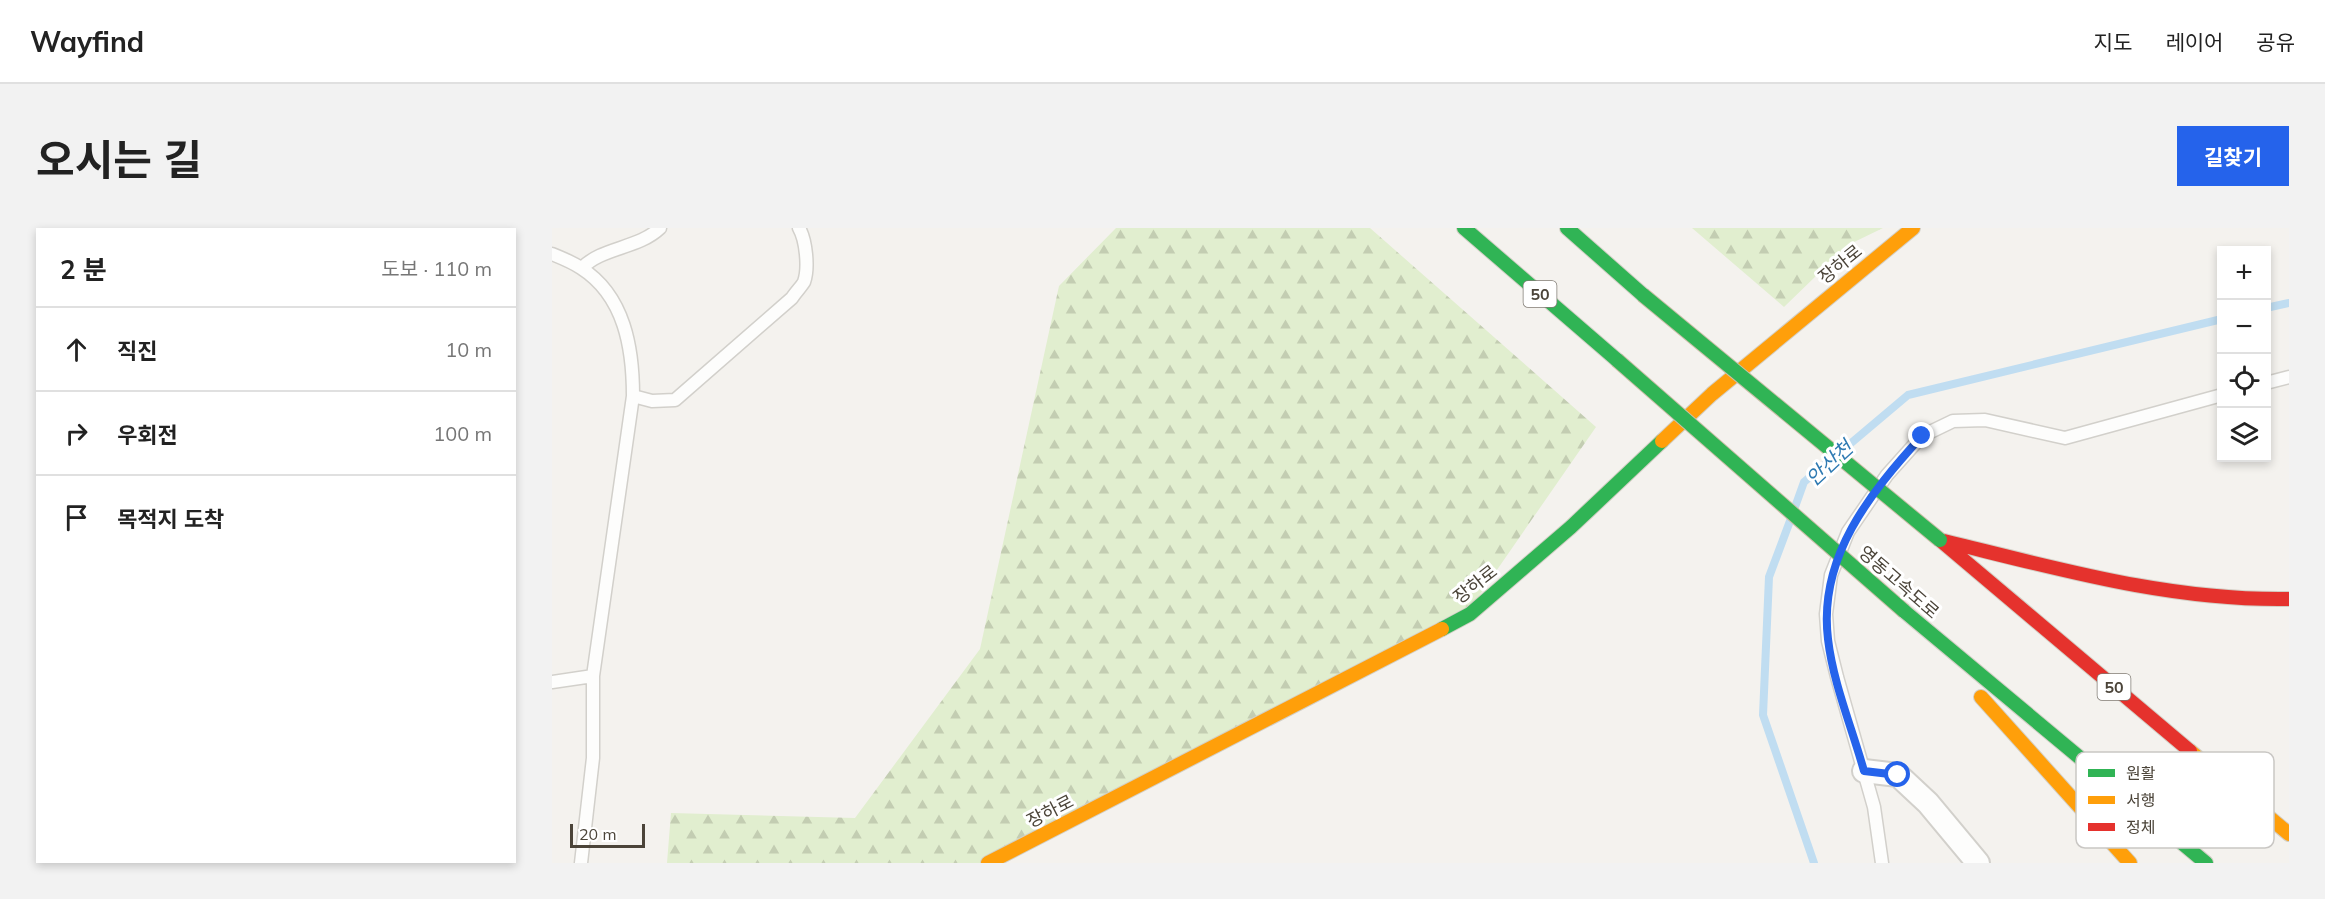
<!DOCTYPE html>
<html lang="ko">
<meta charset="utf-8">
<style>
:root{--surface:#fff;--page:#f2f2f2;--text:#222;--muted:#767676;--line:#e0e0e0;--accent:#2563eb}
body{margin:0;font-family:Mulish,"Noto Sans KR",sans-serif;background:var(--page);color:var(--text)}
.controls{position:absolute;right:18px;top:18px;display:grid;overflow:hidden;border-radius:0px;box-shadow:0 3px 9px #0003}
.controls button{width:54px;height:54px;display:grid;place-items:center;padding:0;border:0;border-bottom:2px solid var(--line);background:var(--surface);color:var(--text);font:30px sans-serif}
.scale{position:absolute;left:18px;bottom:15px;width:75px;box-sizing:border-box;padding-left:6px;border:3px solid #4b4439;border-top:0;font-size:16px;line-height:21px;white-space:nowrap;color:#4b4439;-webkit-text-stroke:4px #fff;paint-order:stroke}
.stop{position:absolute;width:18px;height:18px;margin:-14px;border:4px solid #2563eb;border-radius:50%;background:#fff}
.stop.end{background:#2563eb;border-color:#fff;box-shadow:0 2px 6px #0008}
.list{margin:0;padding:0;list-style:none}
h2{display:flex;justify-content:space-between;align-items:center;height:78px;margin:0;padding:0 24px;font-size:26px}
h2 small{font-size:20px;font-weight:400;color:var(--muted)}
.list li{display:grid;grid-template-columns:39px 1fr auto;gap:18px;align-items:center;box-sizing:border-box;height:84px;padding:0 24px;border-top:2px solid var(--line)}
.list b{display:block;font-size:22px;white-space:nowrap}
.list em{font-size:20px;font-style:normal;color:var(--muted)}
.icon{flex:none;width:33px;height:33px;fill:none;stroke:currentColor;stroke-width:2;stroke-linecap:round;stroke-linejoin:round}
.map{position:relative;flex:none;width:1737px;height:635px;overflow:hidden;border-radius:0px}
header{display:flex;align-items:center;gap:36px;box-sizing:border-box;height:84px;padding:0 30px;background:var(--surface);border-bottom:2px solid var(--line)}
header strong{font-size:28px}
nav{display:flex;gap:33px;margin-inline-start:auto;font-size:21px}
.intro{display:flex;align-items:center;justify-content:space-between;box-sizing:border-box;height:144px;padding:0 36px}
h1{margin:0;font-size:42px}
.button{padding:15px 27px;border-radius:0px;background:var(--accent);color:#fff;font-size:21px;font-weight:700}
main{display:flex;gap:36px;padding:0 36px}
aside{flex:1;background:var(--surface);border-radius:0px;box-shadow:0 3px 9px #0003}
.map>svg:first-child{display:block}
.forest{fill:url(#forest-firs)}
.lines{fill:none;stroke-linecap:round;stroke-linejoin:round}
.stream{stroke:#c0ddf1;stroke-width:8}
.lane-casing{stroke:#d2d0cb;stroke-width:15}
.street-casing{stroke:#d2d0cb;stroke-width:26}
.fast-casing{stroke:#d3cfc5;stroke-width:16}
.slow-casing{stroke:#d3cfc5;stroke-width:16}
.jam-casing{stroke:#d3cfc5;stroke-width:16}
.lane{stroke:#fdfdfc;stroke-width:12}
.street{stroke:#fdfdfc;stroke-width:22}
.fast{stroke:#30b455;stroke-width:14}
.slow{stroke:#ff9f0a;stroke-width:14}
.jam{stroke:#e5322d;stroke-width:14}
.fast-bridge-casing{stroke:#ccbfa9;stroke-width:16;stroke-linecap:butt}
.fast-bridge{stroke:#30b455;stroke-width:14}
.route{stroke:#2563eb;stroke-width:8}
.labels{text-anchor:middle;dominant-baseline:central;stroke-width:6;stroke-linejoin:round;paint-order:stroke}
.shield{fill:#fff;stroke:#817c74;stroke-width:1.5}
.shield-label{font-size:16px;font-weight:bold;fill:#4b4439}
.street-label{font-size:18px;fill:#4b4439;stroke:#fff}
.water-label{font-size:20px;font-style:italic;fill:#2e7ab2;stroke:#fff}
.key{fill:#fff;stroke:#c9c7c4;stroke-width:1.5}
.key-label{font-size:16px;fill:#4b4439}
</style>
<header>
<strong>Wayfind</strong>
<nav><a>지도</a><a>레이어</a><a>공유</a></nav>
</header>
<div class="intro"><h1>오시는 길</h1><a class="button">길찾기</a></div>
<main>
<aside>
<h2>2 분<small>도보 · 110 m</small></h2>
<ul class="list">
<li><svg class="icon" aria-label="ahead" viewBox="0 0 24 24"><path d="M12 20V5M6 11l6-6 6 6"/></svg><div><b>직진</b></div><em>10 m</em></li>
<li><svg class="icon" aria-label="right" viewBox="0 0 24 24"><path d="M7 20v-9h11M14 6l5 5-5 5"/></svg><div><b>우회전</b></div><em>100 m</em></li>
<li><svg class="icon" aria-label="arrive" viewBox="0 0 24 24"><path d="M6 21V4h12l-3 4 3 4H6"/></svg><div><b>목적지 도착</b></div></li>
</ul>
</aside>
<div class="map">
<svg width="1737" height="635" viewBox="0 0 1737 635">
<defs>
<pattern id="forest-firs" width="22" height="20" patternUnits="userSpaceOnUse" patternTransform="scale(1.5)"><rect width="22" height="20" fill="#e1eecf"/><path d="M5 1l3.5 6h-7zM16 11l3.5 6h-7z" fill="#c3cdb2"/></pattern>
</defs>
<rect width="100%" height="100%" fill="#f4f2ee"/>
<!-- forest -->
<path class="forest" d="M564,0H818L1044,199L922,375L434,635H115L119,585L303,590L428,421L507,58Z
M1140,0H1331L1296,17L1232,79Z"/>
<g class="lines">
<!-- stream -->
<path class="stream" d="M1714,80L1737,75
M1292,221L1356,167L1670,91
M1243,279L1252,254L1278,232
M1238,293L1217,349L1211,487L1262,635"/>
<!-- lane casing -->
<g class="lane-casing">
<path id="lane" d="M0,26C10,30 20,34 29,40C73,68 81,121 81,168L41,448L0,454
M30,40C50,19 86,21 108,0
M1714,155L1737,149
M81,168L100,173L123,172L240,70C243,65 249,59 252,54C257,40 254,12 247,0
M29,635L41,530V448
M1330,635L1322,579L1285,449L1276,413L1274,386L1279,347L1296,304L1335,247L1370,208L1401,193L1433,192L1513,210L1670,167"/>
</g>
<!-- street casing -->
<g class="street-casing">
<path id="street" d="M1312,543L1346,547L1376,575L1426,635"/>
</g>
<!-- fast casing -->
<g class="fast-casing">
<path id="fast" d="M912,0L1065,132
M1015,0L1091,67
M1352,383L1654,635
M890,401L918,386L1019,299L1110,213"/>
</g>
<!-- slow casing -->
<g class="slow-casing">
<path id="slow" d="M1110,213L1160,166L1361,0
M1429,469L1578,635
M1638,523L1737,606
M436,635L890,401"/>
</g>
<!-- jam casing -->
<g class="jam-casing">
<path id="jam" d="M1388,312L1638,523
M1392,313C1507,341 1618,373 1737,371"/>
</g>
<!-- lane -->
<use href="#lane" class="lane"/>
<!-- street -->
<use href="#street" class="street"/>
<!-- fast -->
<use href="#fast" class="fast"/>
<!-- slow -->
<use href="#slow" class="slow"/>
<!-- jam -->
<use href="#jam" class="jam"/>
<!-- fast-bridge casing -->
<g class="fast-bridge-casing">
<path id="fast-bridge" d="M1091,67L1388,312
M1065,132L1352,383"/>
</g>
<!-- fast-bridge -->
<use href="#fast-bridge" class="fast-bridge"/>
</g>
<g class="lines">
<!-- route -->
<path class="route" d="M1346,547L1312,543C1300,500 1281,455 1276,411C1266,329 1318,265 1370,208"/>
</g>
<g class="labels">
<!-- shield labels -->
<g class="shield">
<rect x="971.5" y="53" width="33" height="26" rx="4.5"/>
<rect x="1545.5" y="446" width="33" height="26" rx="4.5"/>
</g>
<g class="shield-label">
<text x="988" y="66">50</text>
<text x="1562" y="459">50</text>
</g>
<!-- street labels -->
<g class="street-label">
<text transform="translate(1288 36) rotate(-39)">장하로</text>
<text transform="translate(1347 354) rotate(41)">영동고속도로</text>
<text transform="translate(923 356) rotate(-38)">장하로</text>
<text transform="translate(498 583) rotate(-27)">장하로</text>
</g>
<!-- water labels -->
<g class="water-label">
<text transform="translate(1277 235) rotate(-43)">안산천</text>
</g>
</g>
<!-- legend -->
<rect x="1524" y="524" width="198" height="96" rx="9" class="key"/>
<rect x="1536" y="541" width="27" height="8" fill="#30b455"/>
<rect x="1536" y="568" width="27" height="8" fill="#ff9f0a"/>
<rect x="1536" y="595" width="27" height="8" fill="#e5322d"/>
<g class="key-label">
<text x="1574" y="551">원활</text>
<text x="1574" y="578">서행</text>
<text x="1574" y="605">정체</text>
</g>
</svg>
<div class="controls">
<button>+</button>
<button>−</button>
<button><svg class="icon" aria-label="locate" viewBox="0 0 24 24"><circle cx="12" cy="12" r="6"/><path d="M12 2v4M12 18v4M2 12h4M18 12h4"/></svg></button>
<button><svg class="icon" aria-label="layers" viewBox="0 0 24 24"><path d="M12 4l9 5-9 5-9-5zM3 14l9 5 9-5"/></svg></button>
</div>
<div class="scale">20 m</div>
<div class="stop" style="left:1346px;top:547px"></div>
<div class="stop end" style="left:1370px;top:208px"></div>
</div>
</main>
